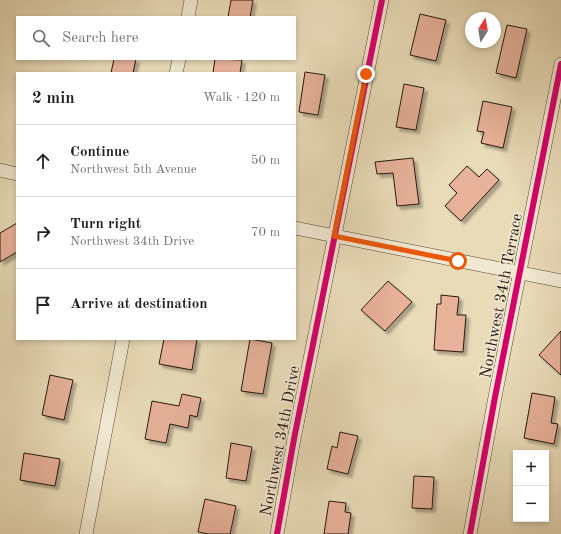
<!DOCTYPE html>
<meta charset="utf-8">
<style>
:root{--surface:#fff;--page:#f6f6f6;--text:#222;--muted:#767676;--line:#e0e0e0}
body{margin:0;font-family:"Old Standard TT",serif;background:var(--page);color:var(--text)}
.controls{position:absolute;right:12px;bottom:12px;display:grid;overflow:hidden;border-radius:0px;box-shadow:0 2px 6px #0003}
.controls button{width:36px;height:36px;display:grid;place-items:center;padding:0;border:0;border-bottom:1px solid var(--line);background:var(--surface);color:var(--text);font:20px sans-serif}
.compass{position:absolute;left:465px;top:12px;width:36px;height:36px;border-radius:50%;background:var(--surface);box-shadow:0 2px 6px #0003;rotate:11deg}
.stop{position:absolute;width:12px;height:12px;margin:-9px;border:3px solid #ea580c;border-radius:50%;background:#fff}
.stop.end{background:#ea580c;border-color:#fff;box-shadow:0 1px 4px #0008}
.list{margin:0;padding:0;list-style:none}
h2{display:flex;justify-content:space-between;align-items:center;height:52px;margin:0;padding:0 16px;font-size:17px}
h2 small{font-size:13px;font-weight:400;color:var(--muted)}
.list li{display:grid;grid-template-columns:26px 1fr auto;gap:12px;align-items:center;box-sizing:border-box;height:72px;padding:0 16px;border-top:1px solid var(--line)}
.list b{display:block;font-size:15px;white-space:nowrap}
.list p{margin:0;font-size:13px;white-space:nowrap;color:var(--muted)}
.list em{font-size:13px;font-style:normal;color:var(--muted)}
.icon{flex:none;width:22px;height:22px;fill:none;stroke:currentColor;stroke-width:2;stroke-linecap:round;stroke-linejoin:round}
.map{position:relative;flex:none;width:561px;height:534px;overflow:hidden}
.search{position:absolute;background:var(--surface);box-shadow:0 2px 6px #0003;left:16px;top:16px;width:280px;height:44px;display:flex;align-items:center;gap:10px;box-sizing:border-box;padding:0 14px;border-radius:0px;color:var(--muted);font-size:15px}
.panel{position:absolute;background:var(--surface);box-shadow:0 2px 6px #0003;left:16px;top:72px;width:280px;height:268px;border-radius:0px}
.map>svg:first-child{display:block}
.building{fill:#e7b19a;stroke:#271610;filter:url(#shadow)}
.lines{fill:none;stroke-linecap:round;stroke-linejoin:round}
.minor-casing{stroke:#58473a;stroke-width:14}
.minor{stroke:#f1e8d1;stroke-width:13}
.cycleway-casing{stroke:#f1e8d1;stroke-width:8}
.cycleway{stroke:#d6006c;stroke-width:6}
.route{stroke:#ea580c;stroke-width:5}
.labels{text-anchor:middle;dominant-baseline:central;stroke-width:3;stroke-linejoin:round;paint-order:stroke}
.street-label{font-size:16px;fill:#271610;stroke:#f1e8d1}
</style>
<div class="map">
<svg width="561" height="534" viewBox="0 0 561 534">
<defs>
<filter id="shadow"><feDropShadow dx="3.5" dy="3.5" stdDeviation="1" flood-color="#0004"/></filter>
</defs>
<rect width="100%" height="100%" fill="#e9dbb8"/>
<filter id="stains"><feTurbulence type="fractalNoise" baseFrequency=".005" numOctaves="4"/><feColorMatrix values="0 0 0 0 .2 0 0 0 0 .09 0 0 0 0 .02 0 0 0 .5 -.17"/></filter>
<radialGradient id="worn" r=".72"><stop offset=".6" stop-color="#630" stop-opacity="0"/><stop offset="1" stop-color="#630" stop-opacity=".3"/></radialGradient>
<!-- building -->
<path class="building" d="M231,0H253L250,17H228Z
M420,14L446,20L436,61L410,55Z
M507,25L527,29L516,78L496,73Z
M114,59H136L133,73H111Z
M215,59L242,60L240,73H213Z
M305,72L325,75L318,115L299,112Z
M404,84L424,88L416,130L396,127Z
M483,101L512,107L503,148L481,143L484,132L477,131Z
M413,158L419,204L397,206L393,173L377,174L375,162Z
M467,166L479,177L487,169L499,180L461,221L445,206L457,193L449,185Z
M17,223V252L0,262V233Z
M388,281L412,302L385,331L361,310Z
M441,295L459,297L457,315H466L463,352L434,350L437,304H441Z
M561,331V375L539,355Z
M164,339H197L192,370L159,364Z
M250,339L272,343L263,394L241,391Z
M50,375L73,380L64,420L42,415Z
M532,393L555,397L551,423L558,424L554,444L524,438Z
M182,394L201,398L197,417L190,415L188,428L170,424L166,443L145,439L152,401L179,406Z
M340,432L358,436L348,474L327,469L332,446L337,448Z
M231,443L252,447L246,481L226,478Z
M24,453L60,459L55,486L20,480Z
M414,476L434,477L432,509L412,508Z
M205,499L236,506L230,534H208L198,532Z
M329,501L346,503L345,512L351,513L348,534H324Z"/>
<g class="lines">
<!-- minor casing -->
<g class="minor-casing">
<path id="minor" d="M188,17L191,0
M176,73L179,59
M0,170L17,174
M295,228L561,281
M86,534L123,339
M277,534L294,439L382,0
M470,534L495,397L561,64"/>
</g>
<!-- minor -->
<use href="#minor" class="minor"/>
<!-- cycleway casing -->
<g class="cycleway-casing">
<path id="cycleway" d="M277,534L294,439L382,0
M470,534L495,397L561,64"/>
</g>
<!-- cycleway -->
<use href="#cycleway" class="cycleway"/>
</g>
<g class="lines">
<!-- route -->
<path class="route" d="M366,74L334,236L458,261"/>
</g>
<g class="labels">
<!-- street labels -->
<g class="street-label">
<text transform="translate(502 296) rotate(-79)">Northwest 34th Terrace</text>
<text transform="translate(281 441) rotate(-79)">Northwest 34th Drive</text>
</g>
</g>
<rect width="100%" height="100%" filter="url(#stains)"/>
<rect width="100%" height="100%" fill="url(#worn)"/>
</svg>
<div class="controls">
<button>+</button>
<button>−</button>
</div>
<svg class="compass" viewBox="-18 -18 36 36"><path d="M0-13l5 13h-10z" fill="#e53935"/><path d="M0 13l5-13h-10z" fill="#767676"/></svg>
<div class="stop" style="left:458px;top:261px"></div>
<div class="stop end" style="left:366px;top:74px"></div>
<div class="search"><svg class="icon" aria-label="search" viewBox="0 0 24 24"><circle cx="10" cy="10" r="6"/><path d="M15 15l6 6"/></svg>Search here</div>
<section class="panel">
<h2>2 min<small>Walk · 120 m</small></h2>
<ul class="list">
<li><svg class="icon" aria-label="ahead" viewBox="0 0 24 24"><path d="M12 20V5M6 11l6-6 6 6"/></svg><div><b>Continue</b><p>Northwest 5th Avenue</p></div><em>50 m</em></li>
<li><svg class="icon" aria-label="right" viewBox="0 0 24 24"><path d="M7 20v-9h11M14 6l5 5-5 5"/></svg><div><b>Turn right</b><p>Northwest 34th Drive</p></div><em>70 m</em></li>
<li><svg class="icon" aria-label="arrive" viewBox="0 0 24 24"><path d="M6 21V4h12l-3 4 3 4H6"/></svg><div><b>Arrive at destination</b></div></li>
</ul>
</section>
</div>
